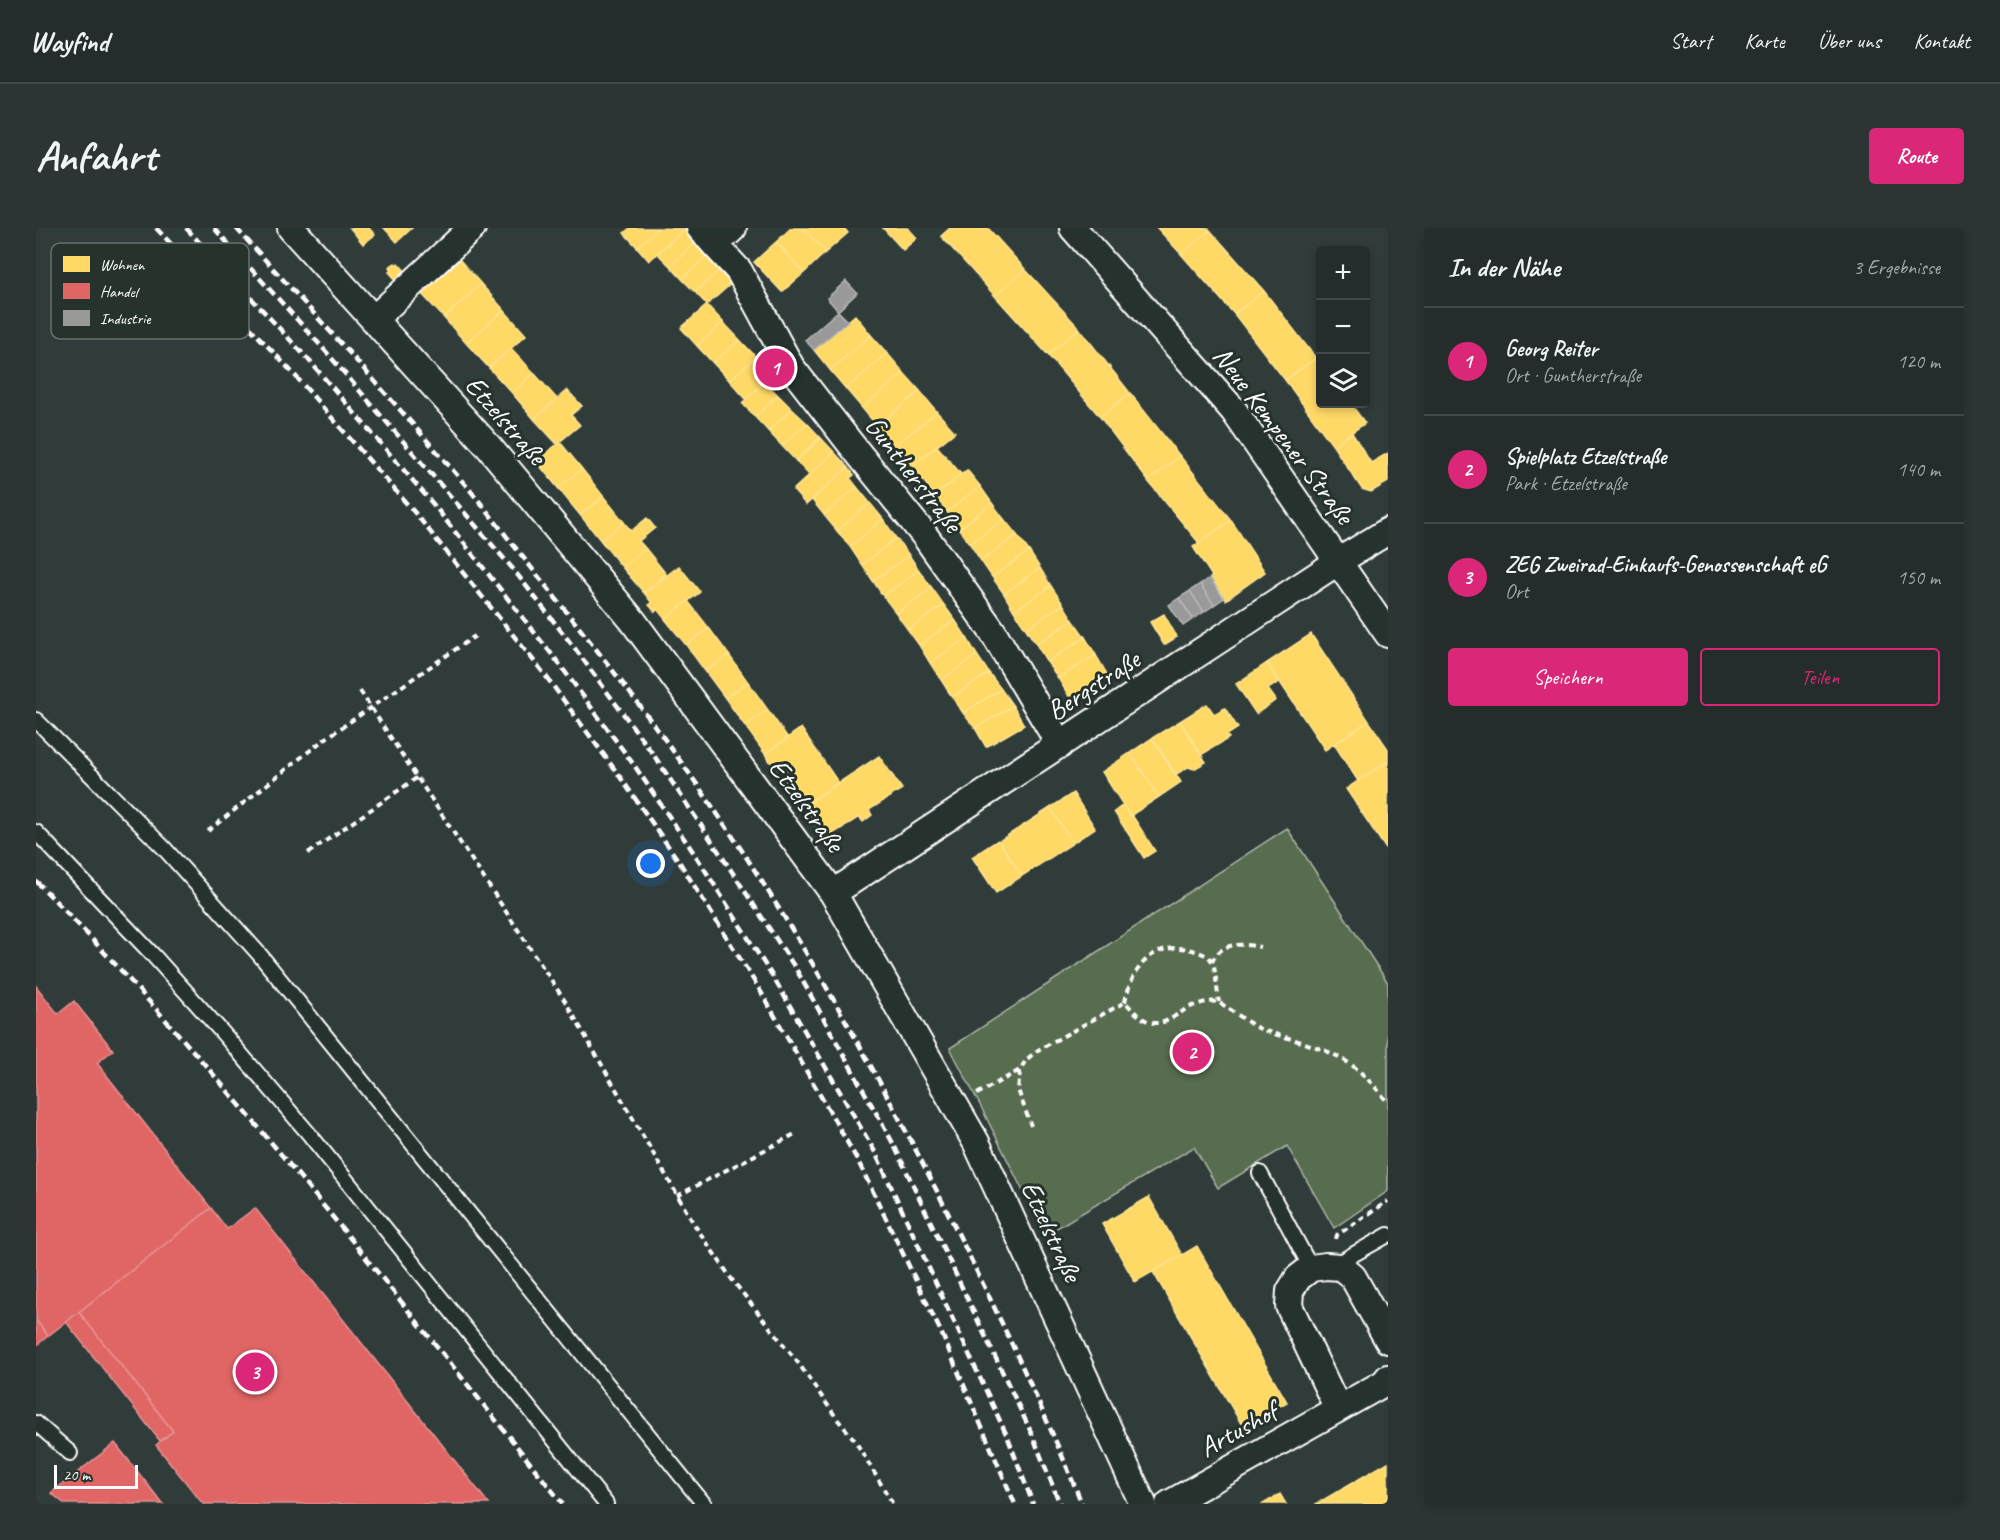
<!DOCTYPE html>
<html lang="de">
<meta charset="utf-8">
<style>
:root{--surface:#242d2c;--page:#2c3534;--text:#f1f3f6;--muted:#a3a8a9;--line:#414948;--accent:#db2777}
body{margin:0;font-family:Caveat,sans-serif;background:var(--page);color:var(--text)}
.controls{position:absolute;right:18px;top:18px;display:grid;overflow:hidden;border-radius:6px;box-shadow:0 3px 9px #0003}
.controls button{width:54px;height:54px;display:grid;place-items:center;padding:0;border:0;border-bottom:2px solid var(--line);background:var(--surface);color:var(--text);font:30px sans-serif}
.scale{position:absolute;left:18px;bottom:15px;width:84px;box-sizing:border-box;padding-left:6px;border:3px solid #fff;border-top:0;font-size:16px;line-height:21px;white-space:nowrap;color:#fff;-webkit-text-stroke:4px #26332d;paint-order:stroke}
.you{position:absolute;left:615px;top:636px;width:21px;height:21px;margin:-15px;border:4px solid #fff;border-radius:50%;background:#1a73e8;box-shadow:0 0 0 9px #1a73e833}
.badge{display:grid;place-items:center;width:39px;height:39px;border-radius:50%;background:var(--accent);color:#fff;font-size:20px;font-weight:700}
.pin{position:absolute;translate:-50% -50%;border:3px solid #fff;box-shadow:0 2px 6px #0006}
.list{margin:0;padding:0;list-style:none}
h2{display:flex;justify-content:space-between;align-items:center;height:78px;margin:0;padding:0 24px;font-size:26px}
h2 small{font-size:20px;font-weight:400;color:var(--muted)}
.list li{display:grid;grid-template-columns:39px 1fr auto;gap:18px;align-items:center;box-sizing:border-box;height:108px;padding:0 24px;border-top:2px solid var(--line)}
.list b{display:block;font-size:22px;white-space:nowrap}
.list p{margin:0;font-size:20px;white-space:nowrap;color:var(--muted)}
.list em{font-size:20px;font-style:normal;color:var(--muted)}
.actions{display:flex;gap:12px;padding:18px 24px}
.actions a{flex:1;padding:14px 0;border:2px solid var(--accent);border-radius:6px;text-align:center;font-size:21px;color:var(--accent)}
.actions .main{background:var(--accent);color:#fff}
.icon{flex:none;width:33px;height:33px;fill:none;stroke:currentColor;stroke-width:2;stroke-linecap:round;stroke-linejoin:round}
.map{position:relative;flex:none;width:1352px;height:1276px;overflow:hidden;border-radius:6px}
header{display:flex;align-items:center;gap:36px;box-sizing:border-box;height:84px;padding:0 30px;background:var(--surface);border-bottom:2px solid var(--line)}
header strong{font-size:28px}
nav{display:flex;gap:33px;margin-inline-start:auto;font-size:21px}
.intro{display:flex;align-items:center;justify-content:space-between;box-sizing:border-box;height:144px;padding:0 36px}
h1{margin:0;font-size:42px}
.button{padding:15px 27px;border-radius:6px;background:var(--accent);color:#fff;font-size:21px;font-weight:700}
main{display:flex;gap:36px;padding:0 36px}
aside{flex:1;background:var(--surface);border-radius:6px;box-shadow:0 3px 9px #0003}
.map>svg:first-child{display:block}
.green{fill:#596c4f;stroke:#acb6a7;stroke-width:1.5}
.homes{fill:#ffd966;stroke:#ffe494;stroke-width:1.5}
.shops{fill:#e06666;stroke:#e99494;stroke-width:1.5}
.industry{fill:#999;stroke:#b8b8b8;stroke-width:1.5}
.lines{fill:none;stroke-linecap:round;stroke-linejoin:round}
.lane-casing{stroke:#fff;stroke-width:18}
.street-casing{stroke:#fff;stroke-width:30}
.path{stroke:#fff;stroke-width:4;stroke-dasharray:6 4.5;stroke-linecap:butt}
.lane{stroke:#26332d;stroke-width:14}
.street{stroke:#26332d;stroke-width:26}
.rail{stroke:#fff;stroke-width:4.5;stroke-dasharray:9 4.5;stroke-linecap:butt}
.labels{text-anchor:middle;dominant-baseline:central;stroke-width:6;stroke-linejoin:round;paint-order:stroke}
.street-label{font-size:28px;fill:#fff;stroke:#26332d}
.key{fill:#26332d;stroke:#67706c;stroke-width:1.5}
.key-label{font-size:16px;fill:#fff}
</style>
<header>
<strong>Wayfind</strong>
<nav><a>Start</a><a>Karte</a><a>Über uns</a><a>Kontakt</a></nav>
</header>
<div class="intro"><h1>Anfahrt</h1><a class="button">Route</a></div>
<main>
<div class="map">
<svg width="1352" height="1276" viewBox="0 0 1352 1276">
<rect width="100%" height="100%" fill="#303c3a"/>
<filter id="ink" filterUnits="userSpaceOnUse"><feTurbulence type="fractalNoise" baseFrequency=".0167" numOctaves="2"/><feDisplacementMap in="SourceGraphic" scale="12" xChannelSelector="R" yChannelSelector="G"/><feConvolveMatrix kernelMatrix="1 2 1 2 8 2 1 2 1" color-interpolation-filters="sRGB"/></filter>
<g filter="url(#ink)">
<!-- green -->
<path class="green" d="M1251,600L1352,755V963L1298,1000L1251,918L1182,960L1158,919L1009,1007L943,875L914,820Z"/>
<!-- homes -->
<path class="homes" d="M314,0H333L339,7L327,16Z
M348,0H376L361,14Z
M594,0H622L601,19L588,5Z
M622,0L649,1L613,33L601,19Z
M755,0H767L790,24L768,45L740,14Z
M767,0H808L812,5L790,24Z
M847,0H872L881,10L867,22Z
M914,0H952L989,41L959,68L905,8Z
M1121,0H1172L1174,2L1145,26Z
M649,1L660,14L634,38L621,25Z
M1174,2L1228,63L1198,86L1145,26Z
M660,14L672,27L646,51L634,38Z
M740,14L768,45L746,64L718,34Z
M672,27L685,41L659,64L646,51Z
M423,31L445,56L408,90L385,65Z
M359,35L360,37L362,35L371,45L361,53L353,44L355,42L353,39Z
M685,41L697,54L671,77L659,64Z
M989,41L1043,100L1012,127L959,68Z
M445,56L468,82L430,115L408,90Z
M1228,63L1280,130L1249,152L1198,86Z
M671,77L687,94L661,118L645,100Z
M468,82L490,107L453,140L430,115Z
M819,87L835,107L794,142L778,122Z
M687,94L704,112L677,135L661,118Z
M1043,100L1094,165L1064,189L1012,127Z
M835,107L851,125L810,161L794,142Z
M704,112L720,129L693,152L677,135Z
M475,120L498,145L476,165L453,140Z
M851,125L868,145L826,180L810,161Z
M720,129L737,147L710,171L693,152Z
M1280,130L1284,136V176H1315L1329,195L1297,218L1249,152Z
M498,145L521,171L498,191L476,165Z
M868,145L884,163L841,198L826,180Z
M729,154L742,167L719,189L706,175Z
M531,162L546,178L535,187L544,197L521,216L498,191Z
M884,163L901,184L858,218L841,198Z
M1094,165L1144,228L1112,253L1064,189Z
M742,167L756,181L732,203L719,189Z
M756,181L771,195L746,218L732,203Z
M901,184L919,204L876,238L858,218Z
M771,195L784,209L760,233L746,218Z
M1316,205L1335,235L1352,225V254L1335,264L1326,261L1297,218Z
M785,210L798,224L773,247L760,233Z
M524,214L546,241L522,260L500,233Z
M901,218L925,246L899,268L876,238Z
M798,224L812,239L770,277L757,262Z
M1144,228L1195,292L1163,315L1112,253Z
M812,239L818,247L814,250L821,259L788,287L776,272Z
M546,241L568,269L544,287L522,260Z
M931,242L944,258L911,284L899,268Z
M944,258L956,275L923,301L911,284Z
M821,259L834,275L801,303L788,287Z
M568,269L588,294L565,313L544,287Z
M834,275L847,291L814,319L801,303Z
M956,275L968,291L934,316L923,301Z
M611,290L619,300L603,313L610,321L586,339L565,313L588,294L595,303Z
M847,291L860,310L826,337L814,319Z
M968,291L981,307L945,333L934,316Z
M1195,292L1229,344L1190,372L1174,350L1176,348L1157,319Z
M981,307L993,323L956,349L945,333Z
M860,310L873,327L837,353L826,337Z
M610,321L630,346L608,365L586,339Z
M993,323L1004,340L968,366L956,349Z
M873,327L883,342L847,368L837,353Z
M643,338L664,364L629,391L621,381L619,384L613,377L616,375L608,365Z
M1004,340L1015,358L978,383L968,366Z
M883,342L896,360L860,385L847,368Z
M1015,358L1027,376L990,401L978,383Z
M896,360L908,377L872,402L860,385Z
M652,373L673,400L650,417L629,391Z
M1027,376L1037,392L1000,416L990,401Z
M908,377L919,392L883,417L872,402Z
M1128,386L1141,409L1128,417L1114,394Z
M919,392L931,410L894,435L883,417Z
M1037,392L1049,409L1011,434L1000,416Z
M673,400L693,427L669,443L650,417Z
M1275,406L1333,493L1289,522L1231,435Z
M1049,409L1060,427L1022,450L1011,434Z
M931,410L941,427L905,452L894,435Z
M693,427L712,454L689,470L669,443Z
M941,427L953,445L916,469L905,452Z
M1060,427L1072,448L1034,470L1022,450Z
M1231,435L1243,454L1232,461L1240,472L1220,486L1200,456Z
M953,445L965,461L927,485L916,469Z
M712,454L732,482L709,498L689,470Z
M965,461L977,478L939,500L927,485Z
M1171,476L1178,486L1189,480L1202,500L1191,507L1193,510L1165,527L1144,493Z
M977,478L988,497L950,519L939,500Z
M732,482L752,510L729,526L709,498Z
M1144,493L1170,534L1158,541L1152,539L1139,547L1116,510Z
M1333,493L1352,521V533L1322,553L1298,516Z
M765,500L802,554L766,579L761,572L758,574L737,543L739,541L729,526Z
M1116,510L1145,554L1123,569L1094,525Z
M1094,525L1123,569L1094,588L1066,544Z
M843,528L866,561L833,582L836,587L827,594L823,589L789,611L766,579Z
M1352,533V624L1310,561Z
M1037,565L1059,600L1037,615L1014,580Z
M1087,577L1094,588L1096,587L1119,623L1108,630L1078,584Z
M1014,580L1037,615L986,648L963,613Z
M962,612L986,648L960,665L936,629Z
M1113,969L1146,1027L1099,1054L1066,996Z
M1161,1018L1251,1174L1207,1199L1117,1044Z
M1352,1234V1276H1280Z
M1244,1266L1250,1276H1227Z"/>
<!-- shops -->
<path class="shops" d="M0,758L22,786L38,773L77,822L61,835L175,980L12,1108L0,1092Z
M175,980L191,1001L219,980L453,1276H167L120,1217L137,1203L43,1084Z
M43,1084L137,1203L124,1213L30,1094Z
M0,1092L12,1108L0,1118Z
M79,1215L127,1276H29L15,1265Z"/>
<!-- industry -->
<path class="industry" d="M810,53L821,65L802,83L791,70Z
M802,83L812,93L778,122L769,112Z
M1174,350L1188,370L1178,377L1164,356Z
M1164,356L1178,377L1168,384L1154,363Z
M1154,363L1168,384L1157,391L1143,370Z
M1143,370L1157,391L1147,398L1133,377Z"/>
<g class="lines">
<!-- lane casing -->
<g class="lane-casing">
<path id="lane" d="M0,492L128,620L224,727L668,1276
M0,604L117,727L185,803L274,907L570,1276
M1224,945L1275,1040
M1305,1039L1311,1030L1352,1007
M0,1195L34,1225"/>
</g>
<!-- street casing -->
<g class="street-casing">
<path id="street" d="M255,0L453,219L597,393L797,665L940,914L1107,1276
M664,0L679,17L697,0
M1037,0L1198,183L1352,406
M679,17L703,43L755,139L814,215L889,308L957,404L1024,517
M338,91L436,0
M797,665L1303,333L1352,303
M1302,1181L1253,1078L1254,1063L1262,1050L1275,1040L1290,1038L1305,1039L1317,1049L1352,1112
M1133,1276L1348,1155L1352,1150"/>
</g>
<!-- path -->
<path class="path" d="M324,463L529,773L658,996L697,1053L763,1136L802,1192L818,1211L857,1276
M172,603L286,513L439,408
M272,625L382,549
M1176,734C1185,714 1205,715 1224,719
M1089,774C1096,739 1118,712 1156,722C1164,725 1171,726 1176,733C1180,741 1181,764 1183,774
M984,843L982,862L995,898
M941,866L984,842L990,832L1002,822L1089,774C1104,790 1117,804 1139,788C1149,782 1152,779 1163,776C1169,774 1176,773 1181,774C1188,776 1211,794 1220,799C1232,805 1247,808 1259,812C1305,826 1323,837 1352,875
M641,968L759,906
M1300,1011L1301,1007L1352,973"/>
<!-- lane -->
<use href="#lane" class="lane"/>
<!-- street -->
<use href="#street" class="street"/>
<!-- rail -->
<path class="rail" d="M120,0L256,144L379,285L506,443L582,546L644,635L725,764L822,933L905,1104L979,1276
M150,0L271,130L397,276L521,433L598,537L662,631L740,754L839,924L972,1210L997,1276
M178,0L286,119L477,341L540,422L617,526L681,621L760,741L858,917L996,1206L1024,1276
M200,0C277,84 353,168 427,254C449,279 469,307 490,333C538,393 587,454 632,516C742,666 834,829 917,995C963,1088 1007,1179 1046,1276
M0,653C191,847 357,1065 527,1276"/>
</g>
</g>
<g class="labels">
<!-- street labels -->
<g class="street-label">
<text transform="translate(470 192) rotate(49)">Etzelstraße</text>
<text transform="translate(1248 207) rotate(53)">Neue Kempener Straße</text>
<text transform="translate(878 246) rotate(52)">Guntherstraße</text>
<text transform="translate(1057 457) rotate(-33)">Bergstraße</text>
<text transform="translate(771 577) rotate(54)">Etzelstraße</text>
<text transform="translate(1016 1003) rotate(65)">Etzelstraße</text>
<text transform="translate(1202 1201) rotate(-29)">Artushof</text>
</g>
</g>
<!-- legend -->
<rect x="15" y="15" width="198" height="96" rx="9" class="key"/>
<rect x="27" y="28" width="27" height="16" fill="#ffd966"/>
<rect x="27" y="55" width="27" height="16" fill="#e06666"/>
<rect x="27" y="82" width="27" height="16" fill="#999"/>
<g class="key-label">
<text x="64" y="42">Wohnen</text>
<text x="64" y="69">Handel</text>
<text x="64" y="96">Industrie</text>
</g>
</svg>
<div class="controls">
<button>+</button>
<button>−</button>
<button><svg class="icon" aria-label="layers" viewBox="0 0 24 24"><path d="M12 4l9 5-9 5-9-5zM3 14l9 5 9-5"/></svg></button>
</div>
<div class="scale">20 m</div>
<div class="you"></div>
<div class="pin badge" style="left:739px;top:140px">1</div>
<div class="pin badge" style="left:1156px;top:824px">2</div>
<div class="pin badge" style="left:219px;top:1144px">3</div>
</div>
<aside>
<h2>In der Nähe<small>3 Ergebnisse</small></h2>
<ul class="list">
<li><span class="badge">1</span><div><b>Georg Reiter</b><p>Ort · Guntherstraße</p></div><em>120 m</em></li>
<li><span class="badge">2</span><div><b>Spielplatz Etzelstraße</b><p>Park · Etzelstraße</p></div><em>140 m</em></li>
<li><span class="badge">3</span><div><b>ZEG Zweirad-Einkaufs-Genossenschaft eG</b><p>Ort</p></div><em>150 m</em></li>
</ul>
<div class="actions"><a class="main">Speichern</a><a>Teilen</a></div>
</aside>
</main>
